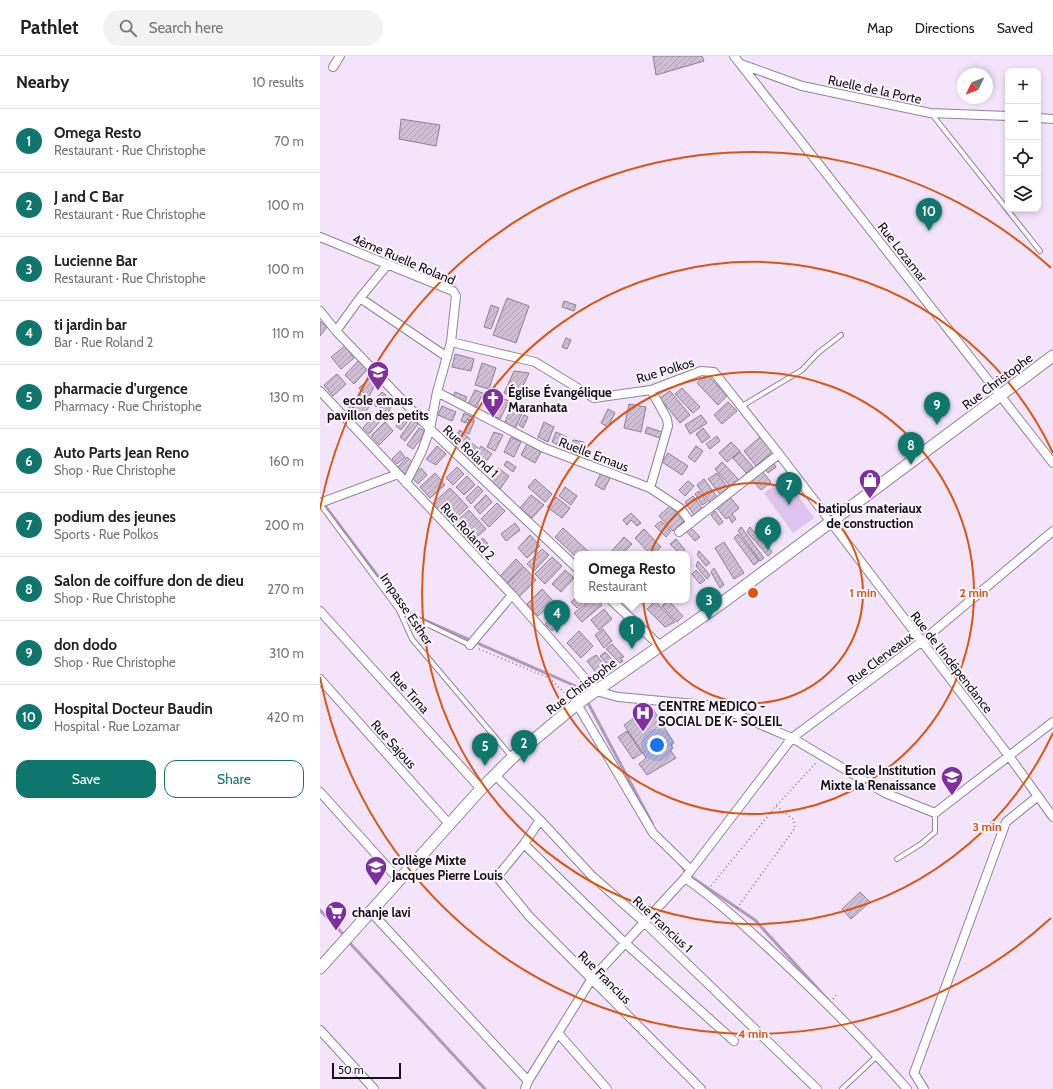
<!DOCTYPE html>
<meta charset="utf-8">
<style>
:root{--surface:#fff;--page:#f2f2f2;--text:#222;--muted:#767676;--line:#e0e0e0;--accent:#0f766e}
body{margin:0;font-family:Cabin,sans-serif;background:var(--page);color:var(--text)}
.controls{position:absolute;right:12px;top:12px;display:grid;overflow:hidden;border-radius:8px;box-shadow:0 2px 6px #0003}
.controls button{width:36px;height:36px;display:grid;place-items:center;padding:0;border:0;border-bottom:1px solid var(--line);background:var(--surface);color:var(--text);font:20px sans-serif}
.compass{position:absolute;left:637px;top:12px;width:36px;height:36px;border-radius:50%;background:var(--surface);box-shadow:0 2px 6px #0003;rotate:227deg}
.scale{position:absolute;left:12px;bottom:10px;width:69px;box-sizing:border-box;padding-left:4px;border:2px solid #151018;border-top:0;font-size:11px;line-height:14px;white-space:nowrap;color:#151018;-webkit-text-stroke:3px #fbf5fe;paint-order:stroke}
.you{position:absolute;left:337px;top:689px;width:14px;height:14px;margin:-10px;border:3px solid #fff;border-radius:50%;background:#1a73e8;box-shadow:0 0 0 6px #1a73e833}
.badge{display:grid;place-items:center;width:26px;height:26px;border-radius:50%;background:var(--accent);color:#fff;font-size:13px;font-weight:700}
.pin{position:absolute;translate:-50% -33px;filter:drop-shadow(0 1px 2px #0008)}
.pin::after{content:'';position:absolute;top:21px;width:14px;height:12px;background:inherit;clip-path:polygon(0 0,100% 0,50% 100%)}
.popup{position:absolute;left:254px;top:495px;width:116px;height:52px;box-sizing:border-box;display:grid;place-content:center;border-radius:8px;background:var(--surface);filter:drop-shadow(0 1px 3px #0005);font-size:13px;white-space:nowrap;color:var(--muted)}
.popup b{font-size:15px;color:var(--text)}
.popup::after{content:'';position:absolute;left:50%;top:100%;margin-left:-8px;border:8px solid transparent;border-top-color:var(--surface)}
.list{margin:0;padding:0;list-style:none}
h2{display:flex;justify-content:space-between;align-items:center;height:52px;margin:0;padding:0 16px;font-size:17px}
h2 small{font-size:13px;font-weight:400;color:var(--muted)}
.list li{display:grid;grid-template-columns:26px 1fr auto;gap:12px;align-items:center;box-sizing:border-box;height:64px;padding:0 16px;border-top:1px solid var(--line)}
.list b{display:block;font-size:15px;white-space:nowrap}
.list p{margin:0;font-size:13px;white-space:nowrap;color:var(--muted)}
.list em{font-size:13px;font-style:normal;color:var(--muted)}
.actions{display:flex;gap:8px;padding:12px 16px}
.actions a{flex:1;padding:9px 0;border:1px solid var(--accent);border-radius:12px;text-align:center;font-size:14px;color:var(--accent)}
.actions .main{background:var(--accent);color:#fff}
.icon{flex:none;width:22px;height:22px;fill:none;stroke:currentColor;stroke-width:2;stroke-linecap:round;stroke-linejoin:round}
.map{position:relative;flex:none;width:733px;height:1033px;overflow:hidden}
header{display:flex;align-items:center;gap:24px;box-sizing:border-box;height:56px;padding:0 20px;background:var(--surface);border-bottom:1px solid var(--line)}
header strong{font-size:19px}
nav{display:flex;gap:22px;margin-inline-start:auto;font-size:14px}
.search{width:280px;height:36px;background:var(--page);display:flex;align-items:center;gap:10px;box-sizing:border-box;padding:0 14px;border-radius:22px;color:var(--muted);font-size:15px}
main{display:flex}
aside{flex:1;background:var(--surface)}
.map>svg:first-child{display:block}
.garden{fill:#dec4ec}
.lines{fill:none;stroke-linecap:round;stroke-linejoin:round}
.stream{stroke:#b198be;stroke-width:3}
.building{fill:url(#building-hatch);stroke:#8d8094}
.lane-casing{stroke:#908297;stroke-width:6}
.street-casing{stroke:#908297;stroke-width:10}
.secondary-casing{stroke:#908297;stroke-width:13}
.path{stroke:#7e7483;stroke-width:1.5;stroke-dasharray:1 3;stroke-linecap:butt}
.lane{stroke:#fff;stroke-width:4}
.street{stroke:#fff;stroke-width:8}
.secondary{stroke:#fff;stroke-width:11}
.ring{fill:none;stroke:#dd550d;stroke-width:2}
.labels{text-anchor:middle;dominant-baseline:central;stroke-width:4;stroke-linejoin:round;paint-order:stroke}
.street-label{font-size:13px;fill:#151018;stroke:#fbf5fe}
.poi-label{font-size:13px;font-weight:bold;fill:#151018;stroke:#fbf5fe;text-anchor:start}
.centre{fill:#dd550d;stroke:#fbf5fe;stroke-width:2}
.ring-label{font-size:12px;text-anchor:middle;font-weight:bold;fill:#dd550d;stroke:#fbf5fe;stroke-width:4;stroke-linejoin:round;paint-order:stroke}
</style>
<header>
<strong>Pathlet</strong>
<div class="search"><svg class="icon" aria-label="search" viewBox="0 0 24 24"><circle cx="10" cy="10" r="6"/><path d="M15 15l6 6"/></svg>Search here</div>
<nav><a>Map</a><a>Directions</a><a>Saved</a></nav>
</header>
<main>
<aside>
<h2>Nearby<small>10 results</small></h2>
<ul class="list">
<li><span class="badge">1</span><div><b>Omega Resto</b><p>Restaurant · Rue Christophe</p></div><em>70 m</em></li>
<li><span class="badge">2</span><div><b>J and C Bar</b><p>Restaurant · Rue Christophe</p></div><em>100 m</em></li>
<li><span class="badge">3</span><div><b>Lucienne Bar</b><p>Restaurant · Rue Christophe</p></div><em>100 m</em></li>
<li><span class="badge">4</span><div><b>ti jardin bar</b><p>Bar · Rue Roland 2</p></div><em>110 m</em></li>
<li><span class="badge">5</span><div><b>pharmacie d'urgence</b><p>Pharmacy · Rue Christophe</p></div><em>130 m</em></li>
<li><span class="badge">6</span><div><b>Auto Parts Jean Reno</b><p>Shop · Rue Christophe</p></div><em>160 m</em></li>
<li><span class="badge">7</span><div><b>podium des jeunes</b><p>Sports · Rue Polkos</p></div><em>200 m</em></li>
<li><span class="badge">8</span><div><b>Salon de coiffure don de dieu</b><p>Shop · Rue Christophe</p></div><em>270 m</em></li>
<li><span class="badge">9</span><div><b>don dodo</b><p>Shop · Rue Christophe</p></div><em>310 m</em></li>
<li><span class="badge">10</span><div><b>Hospital Docteur Baudin</b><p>Hospital · Rue Lozamar</p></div><em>420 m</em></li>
</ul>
<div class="actions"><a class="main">Save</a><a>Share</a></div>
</aside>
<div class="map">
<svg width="733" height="1033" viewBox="0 0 733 1033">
<defs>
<pattern id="building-hatch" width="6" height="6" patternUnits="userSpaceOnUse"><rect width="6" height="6" fill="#cebfd5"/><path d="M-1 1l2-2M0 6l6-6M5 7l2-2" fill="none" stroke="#b0a3b6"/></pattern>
</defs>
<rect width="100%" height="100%" fill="#f3e4fb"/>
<!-- garden -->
<path class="garden" d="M465,421L494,462L473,477L444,437Z"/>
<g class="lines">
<!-- stream -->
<path class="stream" d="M3,447L84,555L260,632L264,640
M267,645L332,767
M361,809L367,818L435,864L509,945
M0,854L25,880
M28,885L165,1033"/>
</g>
<!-- building -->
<path class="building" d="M333,0H382L384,5L336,19Z
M81,63L120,69L116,90L79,83Z
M187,242L209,250L196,287L173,279Z
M244,245L256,249L254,255L242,251Z
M171,249L179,252L171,273L164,271Z
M0,265L7,271L0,280Z
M246,282L251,284L247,293L242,291Z
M25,290L34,302L21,313L11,301Z
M135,298L154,303L151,315L132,311Z
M39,304L48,313L34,328L25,319Z
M162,307L176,312L169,333L155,329Z
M194,315L209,317L197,343L184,337Z
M17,318L26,328L13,340L4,329Z
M387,318L407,340L398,349L377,327Z
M49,323L55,329L48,342L39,332Z
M362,332L380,351L373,357L355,338Z
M155,334L165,338L163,342L161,341L156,352L148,348Z
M350,335L370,359L360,367L340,342Z
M62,336L66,339L56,351L53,346Z
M135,336L147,341L145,346L133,340Z
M40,338L52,348L37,365L26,355Z
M179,341L189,345L180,363L171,359Z
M64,346L71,351L67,359L59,354Z
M408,346L417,355L402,368L394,359Z
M309,348L326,351L321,376L304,372Z
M122,350L136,356L132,365L118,359Z
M192,350L203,355L195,373L184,368Z
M288,353L295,357L288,371L281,367Z
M85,357L91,361L81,374L76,370Z
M144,357L154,362V366L147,363L146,367L141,365Z
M55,358L61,364L49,378L43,372Z
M204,359L208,361L203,372L199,369Z
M381,359L387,367L370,378L365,369Z
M92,364L98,368L85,385L80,381Z
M149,364L154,366L149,378L144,376Z
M65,366L73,375L59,389L51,380Z
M224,366L234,371L228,386L218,381Z
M327,371L342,376L340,382L325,377Z
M99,372L106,376L93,393L87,389Z
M383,372L390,381L382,387L376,378Z
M140,374L150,383L139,395L129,387Z
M174,376L183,379L175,395L167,391Z
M236,376L247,381L243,391L232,386Z
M397,380L400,385L390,393L386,388Z
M191,381L201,386L194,401L184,396Z
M440,381L453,396L436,410L424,395Z
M253,384L264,386L262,401L251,396Z
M411,386L420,395L407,406L399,397Z
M152,387L158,392L149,402L143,397Z
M207,388L221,396L215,407L201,399Z
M117,390L126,398L116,409L106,403Z
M161,390L172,398L161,412L151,405Z
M376,390L383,395L375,406L368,401Z
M80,395L85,401L77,408L72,403Z
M420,396L433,411L426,417L413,402Z
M348,397L368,410L362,419L342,406Z
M87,401L94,408L85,418L78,411Z
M187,405L196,411L193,416L184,409Z
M402,406L419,424L411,431L395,413Z
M453,406L456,411L448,417L445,413Z
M137,411L144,418L133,429L126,422Z
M101,412L107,419L98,428L91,421Z
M178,412L189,420L180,433L168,425Z
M442,415L451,426L441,434L431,423Z
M115,417L125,429L110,442L100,431Z
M281,417L290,422L284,434L275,429Z
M397,417L408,432L400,438L388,423Z
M147,420L155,429L144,439L136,431Z
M215,423L232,438L225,446L208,431Z
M384,423L397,441L390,447L377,429Z
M368,425L374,430L365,440L359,434Z
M158,430L163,435L151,448L146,442Z
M245,431L257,440L251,449L239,440Z
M130,432L148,451L131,467L113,447Z
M379,435L387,446L382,449L375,438Z
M166,439L172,446L160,458L154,451Z
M211,439L224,449L212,462L200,452Z
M373,440L382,452L374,459L365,446Z
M236,441L250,452L242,462L227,451Z
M410,441L419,452L412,458L416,463L412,467L409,461L406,463L397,452Z
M177,447L185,455L169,471L161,463Z
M350,450L364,465L353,475L339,460Z
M149,454L166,473L150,487L133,469Z
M395,455L403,466L399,469L391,459Z
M311,457L321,467L317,470L311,464L307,469L303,464Z
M341,465L351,475L346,481L335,470Z
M195,467L200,474L186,485L181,478Z
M370,471L380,481L375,485L366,475Z
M421,471L444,502L440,505L418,475Z
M430,471L452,496L448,500L427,476Z
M243,472L271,498H257V502L235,481Z
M324,473L341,491L334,498H330L315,482Z
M418,478L439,505L434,509L414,482Z
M210,479L220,490L207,502L198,492Z
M304,481L312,488L302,498H289Z
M163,482L169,489L161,496L155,489Z
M356,483L365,494L360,498L350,488Z
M404,486L424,517L414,523L395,492Z
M222,493L229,499L214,515L207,508Z
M379,495L390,507L386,510L377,499Z
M232,501L242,510L225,528L215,518Z
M196,503L203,510L187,527L180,520Z
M378,505L390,519L387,523L376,510Z
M204,511L216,524L198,542L185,530Z
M394,512L404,529L400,532L391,516Z
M245,514L254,522L241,536L232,528Z
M376,514L385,524L380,528L372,518Z
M222,533L234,546L218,560L207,548Z
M257,541V544H266L257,552L251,546Z
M270,544H277L282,549L262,566L254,557Z
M348,544L363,560L357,566L342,550Z
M335,545L355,566L345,571L327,553Z
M241,553L248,560L232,575L225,568Z
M284,553L292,563L279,574L271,564Z
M283,573L292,585L284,592L275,579Z
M259,575L273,590L261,602L247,587Z
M292,588L304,601L300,602L303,605L300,607L286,593Z
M285,596L296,608L292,614L280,600Z
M276,599L287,612L278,619L267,605Z
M331,650L354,687L351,689L353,692L350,694L356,702L327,719L319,708L326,702L304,669Z
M307,675L322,697L313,703L298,681Z
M540,836L550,846L531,863L522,853Z"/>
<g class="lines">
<!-- lane casing -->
<g class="lane-casing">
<path id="lane" d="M611,57L720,195
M422,350L482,314L498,297L521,279
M0,448L79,554L92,583L192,701
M80,555L150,589
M577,803L601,788L615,776V757
M522,1033L557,1000"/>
</g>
<!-- street casing -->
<g class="street-casing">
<path id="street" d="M414,0L733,407
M421,8L482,30L610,57L688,60
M13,11L20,0
M718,62L733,63
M0,181L133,235L136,240L131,286
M40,242L127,301
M0,255L16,275L110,373L257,512
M16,275L40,242L68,208
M0,335L192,539L276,635L298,641L397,650L472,682L565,737L615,757L733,666
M117,336L224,392L330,432L348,370L347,363L331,334
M86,427L102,395L110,373L117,336L131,286L215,306L274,342L331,334L381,315L394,316L459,398L689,700L733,761
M330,432L360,452L371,467
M0,447L78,418
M359,476L459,398
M291,544L339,589
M0,555L161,733
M150,589L192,539
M0,623L130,769
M257,648L333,777L371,814
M175,719L220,764L271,819L323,865L497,1033
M0,736L79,824
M220,764L204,788L177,821L209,860L381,1033
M204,788L304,886L414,985
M365,822C398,845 428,873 457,900C503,943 546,986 587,1033
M50,855L208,1025
M0,974L54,1033
M238,977L287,1033
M205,1033L208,1025L271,924L365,822L472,682L601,586L733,475
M604,1033L594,1017L686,766L717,741"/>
</g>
<!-- secondary casing -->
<g class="secondary-casing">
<path id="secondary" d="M0,912L161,733L192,702L257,648L402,547L733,300"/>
</g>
<!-- path -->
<path class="path" d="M159,593L229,622L250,642
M391,830L456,750L496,707
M417,852L475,772L473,763L456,750
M513,943L517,938"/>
<!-- lane -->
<use href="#lane" class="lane"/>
<!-- street -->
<use href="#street" class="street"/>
<!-- secondary -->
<use href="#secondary" class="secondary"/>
</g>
<!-- distance rings -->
<g class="ring">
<circle cx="433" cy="537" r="110"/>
<circle cx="433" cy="537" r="221"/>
<path d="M733 677A331 331 0 1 1 733 397"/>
<path d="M731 862A441 441 0 0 1 0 621M0 453A441 441 0 0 1 731 212"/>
</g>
<!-- icons -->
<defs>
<g id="school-pin" transform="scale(1.15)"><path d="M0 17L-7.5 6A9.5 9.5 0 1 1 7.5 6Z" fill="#7f30a0" stroke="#fbf5fe"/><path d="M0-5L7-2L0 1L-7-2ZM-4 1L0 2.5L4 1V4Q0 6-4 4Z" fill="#fff"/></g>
<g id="church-pin" transform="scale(1.15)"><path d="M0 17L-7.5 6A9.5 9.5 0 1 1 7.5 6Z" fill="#7f30a0" stroke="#fbf5fe"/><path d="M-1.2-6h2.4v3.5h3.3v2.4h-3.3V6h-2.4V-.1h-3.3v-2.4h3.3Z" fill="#fff"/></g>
<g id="shop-pin" transform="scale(1.15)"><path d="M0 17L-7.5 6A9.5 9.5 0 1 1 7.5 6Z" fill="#7f30a0" stroke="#fbf5fe"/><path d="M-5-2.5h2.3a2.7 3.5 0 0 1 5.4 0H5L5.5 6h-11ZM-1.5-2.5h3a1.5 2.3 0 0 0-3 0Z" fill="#fff"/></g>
<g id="hospital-pin" transform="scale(1.15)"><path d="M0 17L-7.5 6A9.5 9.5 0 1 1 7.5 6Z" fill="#7f30a0" stroke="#fbf5fe"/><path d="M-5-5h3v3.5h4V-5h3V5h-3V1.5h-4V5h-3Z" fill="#fff"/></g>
<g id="university-pin" transform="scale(1.15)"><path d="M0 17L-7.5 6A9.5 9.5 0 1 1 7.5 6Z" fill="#7f30a0" stroke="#fbf5fe"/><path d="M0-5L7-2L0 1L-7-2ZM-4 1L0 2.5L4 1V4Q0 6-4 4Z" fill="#fff"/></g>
<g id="supermarket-pin" transform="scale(1.15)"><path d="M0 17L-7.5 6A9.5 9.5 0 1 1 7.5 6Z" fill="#7f30a0" stroke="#fbf5fe"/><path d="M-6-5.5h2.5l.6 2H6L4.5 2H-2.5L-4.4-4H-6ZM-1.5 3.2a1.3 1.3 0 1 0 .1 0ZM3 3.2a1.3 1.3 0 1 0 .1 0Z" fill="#fff"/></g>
</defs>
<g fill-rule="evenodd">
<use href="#school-pin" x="58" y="316"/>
<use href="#church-pin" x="173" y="343"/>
<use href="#shop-pin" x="550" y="424"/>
<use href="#hospital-pin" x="323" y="657"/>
<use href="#school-pin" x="632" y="721"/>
<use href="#university-pin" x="56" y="811"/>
<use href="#supermarket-pin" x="16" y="856"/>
</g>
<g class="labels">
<!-- street labels -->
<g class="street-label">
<text transform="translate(555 33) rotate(12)">Ruelle de la Porte</text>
<text transform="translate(583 196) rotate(52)">Rue Lozamar</text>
<text transform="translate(84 203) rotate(23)">4ème Ruelle Roland</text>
<text transform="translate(345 314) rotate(-17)">Rue Polkos</text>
<text transform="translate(677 325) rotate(-37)">Rue Christophe</text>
<text transform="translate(151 395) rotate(43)">Rue Roland 1</text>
<text transform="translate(274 398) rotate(21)">Ruelle Emaus</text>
<text transform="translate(148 475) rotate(47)">Rue Roland 2</text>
<text transform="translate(87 553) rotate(56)">Impasse Esther</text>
<text transform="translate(560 602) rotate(-37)">Rue Clerveaux</text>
<text transform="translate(632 606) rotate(52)">Rue de l'Indépendance</text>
<text transform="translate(261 630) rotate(-37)">Rue Christophe</text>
<text transform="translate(90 636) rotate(48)">Rue Tima</text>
<text transform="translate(74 688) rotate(48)">Rue Sajous</text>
<text transform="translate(343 868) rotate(43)">Rue Francius 1</text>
<text transform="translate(285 921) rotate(45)">Rue Francius</text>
</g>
<!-- poi labels -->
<g class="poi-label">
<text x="188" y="336">Église Évangélique<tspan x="188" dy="15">Maranhata</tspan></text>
<text x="58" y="344" text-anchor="middle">ecole emaus<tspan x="58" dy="15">pavillon des petits</tspan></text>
<text x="550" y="452" text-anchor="middle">batiplus materiaux<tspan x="550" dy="15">de construction</tspan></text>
<text x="338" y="650">CENTRE MEDICO -<tspan x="338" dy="15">SOCIAL DE K- SOLEIL</tspan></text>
<text x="616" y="714" text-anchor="end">Ecole Institution<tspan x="616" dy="15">Mixte la Renaissance</tspan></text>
<text x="72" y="804">collège Mixte<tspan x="72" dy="15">Jacques Pierre Louis</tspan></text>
<text x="32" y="856">chanje lavi</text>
</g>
</g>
<circle cx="433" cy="537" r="6" class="centre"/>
<g class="ring-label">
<text x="543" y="541">1 min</text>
<text x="654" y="541">2 min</text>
<text x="667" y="775">3 min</text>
<text x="433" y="982">4 min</text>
</g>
</svg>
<div class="controls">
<button>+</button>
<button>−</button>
<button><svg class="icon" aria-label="locate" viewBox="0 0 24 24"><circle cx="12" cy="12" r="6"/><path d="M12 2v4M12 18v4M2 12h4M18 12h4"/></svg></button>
<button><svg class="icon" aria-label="layers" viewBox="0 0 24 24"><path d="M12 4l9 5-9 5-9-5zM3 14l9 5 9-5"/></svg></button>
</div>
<svg class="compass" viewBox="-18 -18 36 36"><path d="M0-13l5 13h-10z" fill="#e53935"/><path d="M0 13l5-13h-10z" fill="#767676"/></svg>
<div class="scale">50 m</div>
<div class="you"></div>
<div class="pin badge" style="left:312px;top:593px">1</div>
<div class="popup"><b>Omega Resto</b>Restaurant</div>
<div class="pin badge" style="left:204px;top:707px">2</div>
<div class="pin badge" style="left:389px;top:564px">3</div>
<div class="pin badge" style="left:237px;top:577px">4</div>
<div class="pin badge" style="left:165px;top:710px">5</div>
<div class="pin badge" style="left:448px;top:494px">6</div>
<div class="pin badge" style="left:469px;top:449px">7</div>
<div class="pin badge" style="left:591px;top:409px">8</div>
<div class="pin badge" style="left:617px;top:369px">9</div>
<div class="pin badge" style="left:609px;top:175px">10</div>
</div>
</main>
